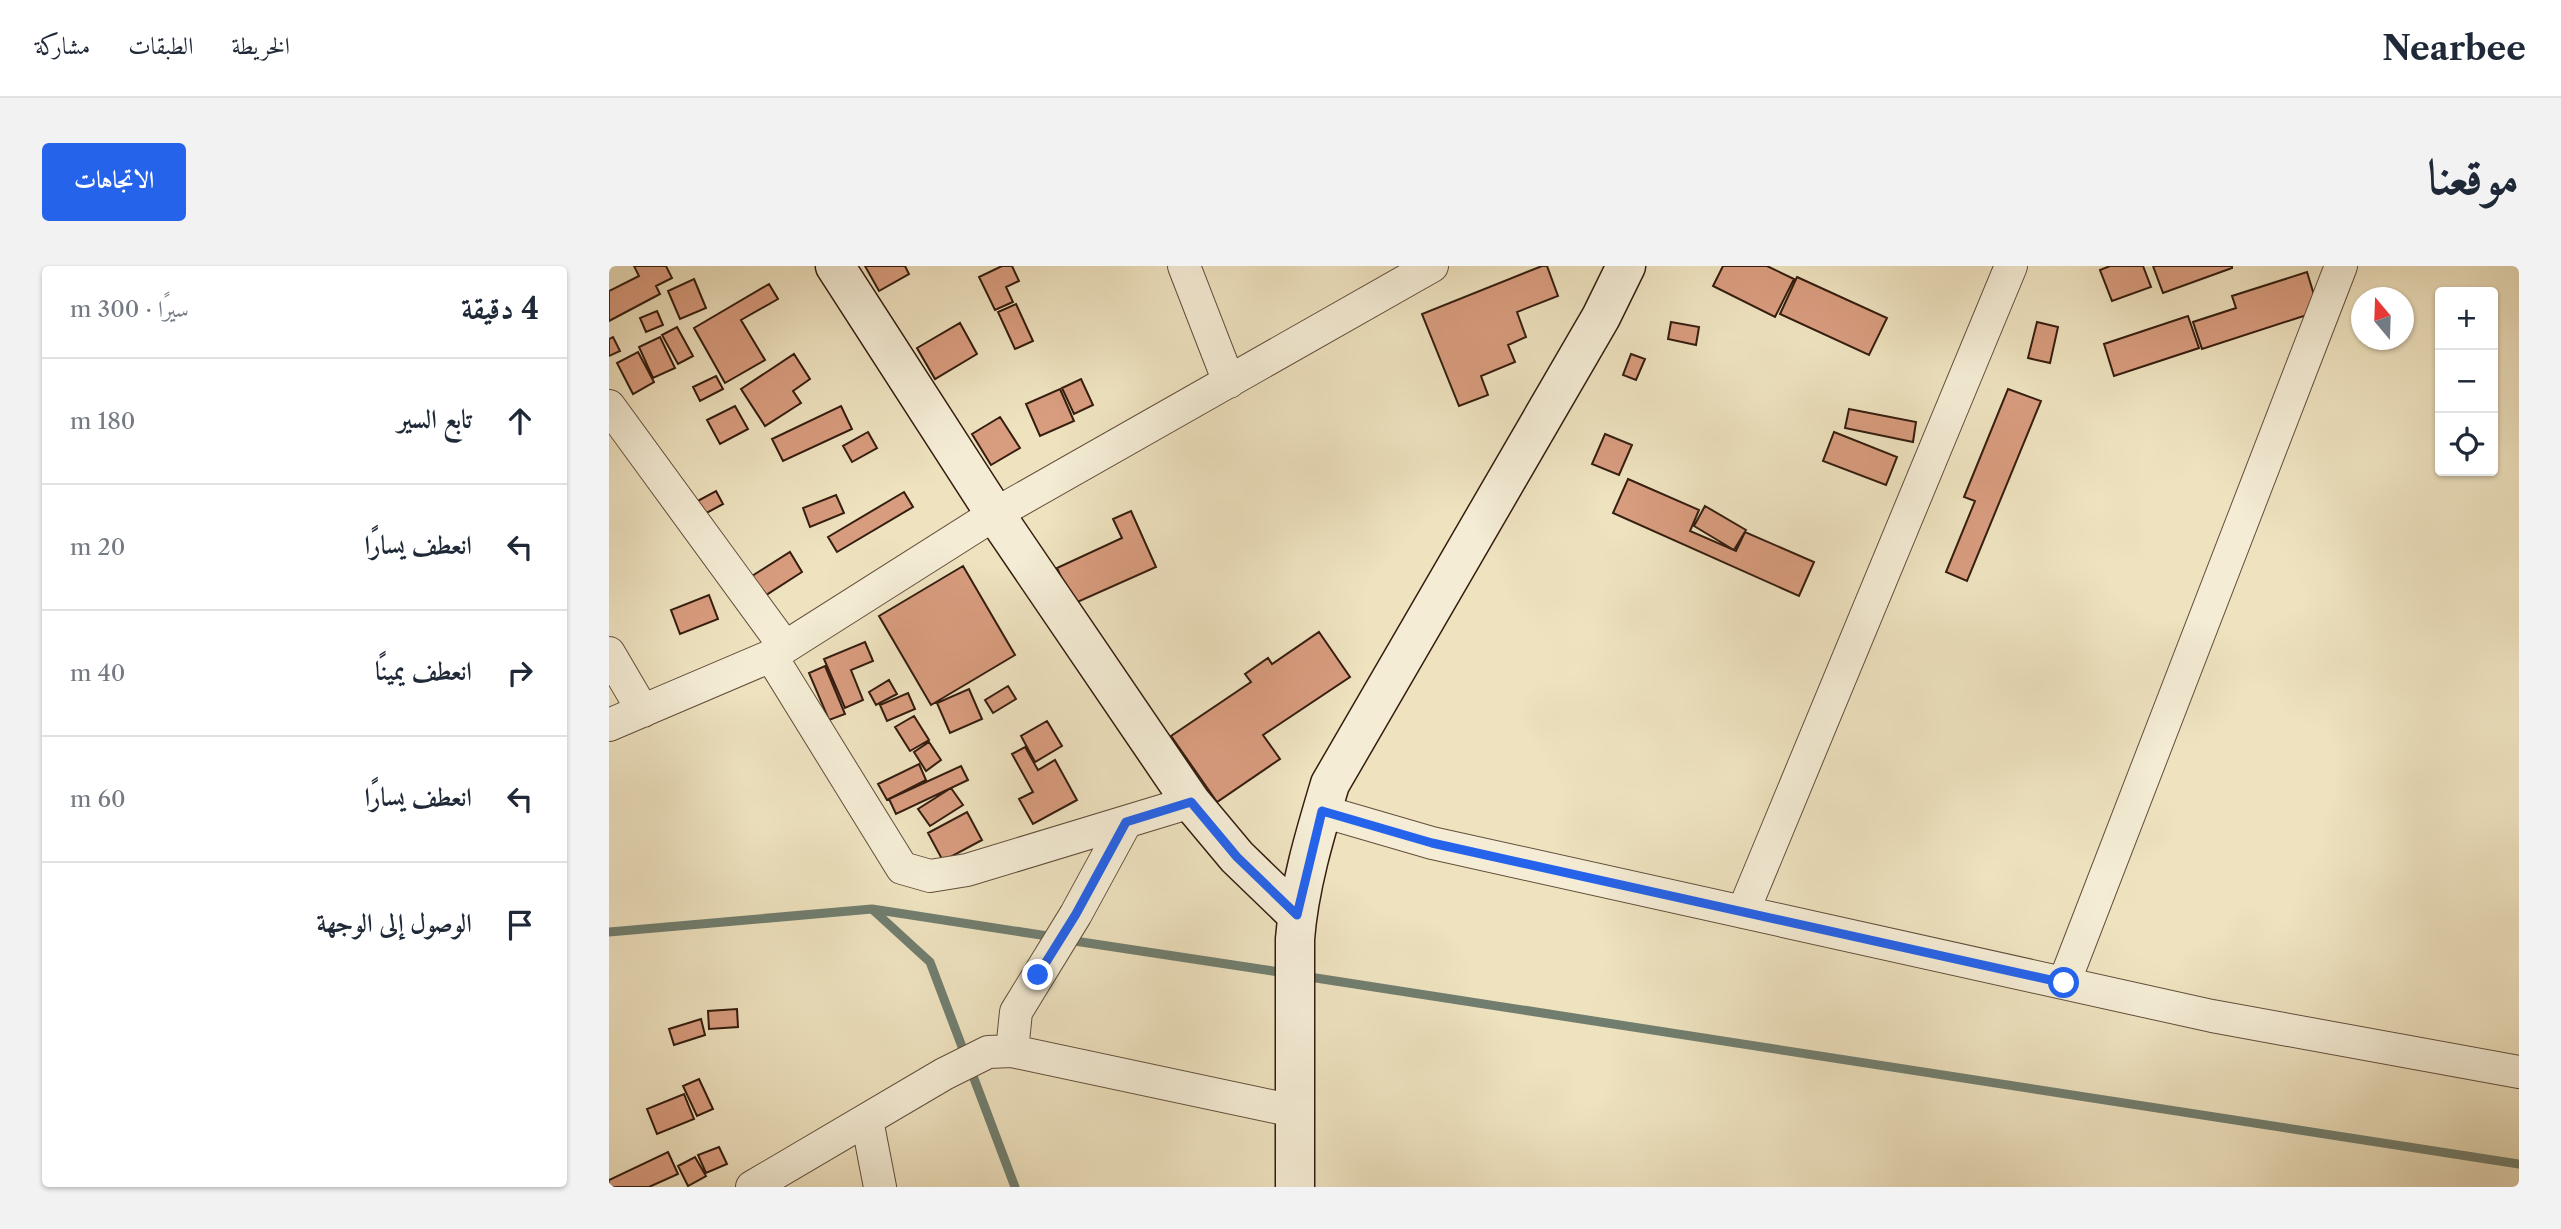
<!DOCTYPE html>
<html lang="ar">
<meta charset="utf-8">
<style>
:root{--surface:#fff;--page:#f2f2f3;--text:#1f2937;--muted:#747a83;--line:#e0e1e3;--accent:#2563eb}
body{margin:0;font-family:"Libre Caslon Text",Amiri,serif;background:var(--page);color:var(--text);direction:rtl}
.controls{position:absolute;right:21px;top:21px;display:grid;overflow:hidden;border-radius:7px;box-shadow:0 2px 5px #0004}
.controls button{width:63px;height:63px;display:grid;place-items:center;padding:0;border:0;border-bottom:2px solid var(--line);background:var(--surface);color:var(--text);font:35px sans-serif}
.compass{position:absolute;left:1742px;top:21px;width:63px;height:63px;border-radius:50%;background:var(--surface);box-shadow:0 2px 5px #0004;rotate:341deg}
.stop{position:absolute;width:21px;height:21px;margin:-16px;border:5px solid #2563eb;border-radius:50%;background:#fff}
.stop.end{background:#2563eb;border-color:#fff;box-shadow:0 2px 7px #0008}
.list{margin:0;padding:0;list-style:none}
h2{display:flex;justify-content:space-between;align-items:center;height:91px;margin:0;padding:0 28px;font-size:30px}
h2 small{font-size:23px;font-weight:400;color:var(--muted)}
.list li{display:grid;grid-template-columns:46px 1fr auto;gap:21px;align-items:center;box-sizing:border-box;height:126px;padding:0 28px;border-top:2px solid var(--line)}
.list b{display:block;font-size:26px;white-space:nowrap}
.list em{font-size:23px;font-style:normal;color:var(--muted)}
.icon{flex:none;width:38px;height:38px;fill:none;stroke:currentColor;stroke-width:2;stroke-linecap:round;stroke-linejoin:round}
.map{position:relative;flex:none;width:1910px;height:921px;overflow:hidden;direction:ltr;border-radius:7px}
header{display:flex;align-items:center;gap:42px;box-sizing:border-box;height:98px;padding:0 35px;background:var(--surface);border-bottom:2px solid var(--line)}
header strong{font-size:33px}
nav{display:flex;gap:38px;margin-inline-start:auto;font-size:24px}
.intro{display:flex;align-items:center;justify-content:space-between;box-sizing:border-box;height:168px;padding:0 42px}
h1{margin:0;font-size:49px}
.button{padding:18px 32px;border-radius:7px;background:var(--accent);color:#fff;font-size:24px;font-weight:700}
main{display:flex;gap:42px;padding:0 42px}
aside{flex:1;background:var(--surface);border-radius:7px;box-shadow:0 2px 5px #0004}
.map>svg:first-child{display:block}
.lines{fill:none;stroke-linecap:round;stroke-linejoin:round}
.stream{stroke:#717e6f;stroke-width:9}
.building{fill:#d89c7e;stroke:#351d0f;stroke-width:2}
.street-casing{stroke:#634e3b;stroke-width:34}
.secondary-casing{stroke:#351d0f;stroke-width:41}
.street{stroke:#f4ecd5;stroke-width:32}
.secondary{stroke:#f4ecd5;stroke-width:38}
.route{stroke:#2563eb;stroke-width:9}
</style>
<header>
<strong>Nearbee</strong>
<nav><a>الخريطة</a><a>الطبقات</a><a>مشاركة</a></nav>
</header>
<div class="intro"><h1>موقعنا</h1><a class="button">الاتجاهات</a></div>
<main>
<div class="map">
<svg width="1910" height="921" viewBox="0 0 1910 921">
<rect width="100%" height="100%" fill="#eee2bf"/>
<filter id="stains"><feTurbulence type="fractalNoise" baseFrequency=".00286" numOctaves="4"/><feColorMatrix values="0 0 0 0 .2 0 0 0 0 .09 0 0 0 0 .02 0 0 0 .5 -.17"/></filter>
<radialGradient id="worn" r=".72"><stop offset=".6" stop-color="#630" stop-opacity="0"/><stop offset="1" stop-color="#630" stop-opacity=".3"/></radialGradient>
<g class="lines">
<!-- stream -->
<path class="stream" d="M263,643L321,696L406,921
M0,666L263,643L445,671
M459,674L677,707
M694,710L1910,898"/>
</g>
<!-- building -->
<path class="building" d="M25,0H57L63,12L47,20L51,28L0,55V25L30,10Z
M256,0H296L300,8L270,25Z
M393,0H403L410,15L397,21L404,36L386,44L370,11Z
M933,0H938L949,30L908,46L917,71L899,79L906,96L872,110L879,129L850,140L813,48Z
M1114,0H1158L1185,13L1166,51L1104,20Z
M1501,0H1534L1542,21L1503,35L1491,4Z
M1544,0H1623V2L1554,27Z
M1698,6L1710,45L1593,83L1584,56L1627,42L1623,30Z
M1188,11L1278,52L1260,89L1171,48Z
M85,13L97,42L71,53L59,25Z
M160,18L169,33L132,54L156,94L116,117L85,62Z
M407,38L424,75L406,83L389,46Z
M48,45L54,59L37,66L31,52Z
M1579,50L1590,82L1505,110L1495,78Z
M1062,56L1090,61L1087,79L1059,73Z
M1428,56L1449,61L1441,97L1419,92Z
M351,57L368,88L326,113L308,82Z
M68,61L84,90L69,98L53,69Z
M4,71L11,85L0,90V73Z
M51,71L66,102L44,112L30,81Z
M29,86L45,116L24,128L8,97Z
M185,88L201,113L184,125L192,137L156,160L132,123Z
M1022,88L1036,93L1027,114L1014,109Z
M107,110L114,123L91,135L84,121Z
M472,113L484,139L465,148L453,122Z
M451,123L465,155L431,170L417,138Z
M1399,123L1432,135L1358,315L1337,306L1366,235L1355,231Z
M126,140L139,163L111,178L98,154Z
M232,140L243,163L174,195L163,173Z
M1240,143L1307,156L1304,176L1236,162Z
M391,151L411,182L382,199L363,168Z
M259,166L268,182L243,196L234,180Z
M1225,166L1288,191L1277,219L1214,195Z
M996,168L1023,179L1010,209L983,198Z
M1019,213L1090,244L1081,265L1127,285L1136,266L1205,296L1190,330L1004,247Z
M107,225L114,238L92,250L85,237Z
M295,226L304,241L228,286L219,271Z
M227,229L235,247L201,261L194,242Z
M1096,240L1137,264L1125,284L1085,260Z
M522,245L547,301L464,338L448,302L513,272L504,253Z
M181,286L193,306L148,335L135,315Z
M354,300L406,389L322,439L270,350Z
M100,329L109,353L71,368L62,344Z
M710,366L741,411L654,469L671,493L608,536L562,470L642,416L636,408L659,392L663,398Z
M256,376L264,395L242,404L254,434L236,442L215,393Z
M216,400L236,448L220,454L200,407Z
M280,414L288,428L267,439L260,426Z
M399,420L407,433L384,447L376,434Z
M360,423L373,453L341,467L328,437Z
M299,427L306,443L278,455L271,439Z
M305,450L320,474L301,485L286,461Z
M438,455L453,480L426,496L412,470Z
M320,476L332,494L317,505L305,486Z
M416,481L429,504L446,494L468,534L424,558L410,533L424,526L403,488Z
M310,498L317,514L278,534L269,518Z
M352,500L359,514L287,548L280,533Z
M342,522L354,539L321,560L309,543Z
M358,546L373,574L334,595L319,567Z
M128,743L129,761L100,763L99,745Z
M92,753L96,769L65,779L60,763Z
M90,813L104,843L88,850L74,820Z
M75,828L85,853L48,868L38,843Z
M110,881L118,898L97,907L89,889Z
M59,886L69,908L40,921H0V914Z
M86,891L97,910L79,920L69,900Z"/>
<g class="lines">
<!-- street casing -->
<g class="street-casing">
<path id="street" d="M575,0L620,116
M0,140L176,381
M0,387L34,445
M162,390L293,602L321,610L358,604L582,536
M0,459L162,390L386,248L823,0
M713,545L823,577L1603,750L1910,806
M1134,646L1402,0
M1455,717L1732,0
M403,785L407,746L467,648L517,556
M258,854L271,921
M143,921L335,808L379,786L403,785L685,845"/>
</g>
<!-- secondary casing -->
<g class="secondary-casing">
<path id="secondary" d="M226,0L386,248L582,536L628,591L688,649
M686,921V673C690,621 706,568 721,518L992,51L1017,0"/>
</g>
<!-- street -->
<use href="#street" class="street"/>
<!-- secondary -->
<use href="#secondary" class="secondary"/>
</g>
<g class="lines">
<!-- route -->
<path class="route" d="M429,709L467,648L517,556L582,536L628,591L688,649L713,545L823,577L1455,717"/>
</g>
<rect width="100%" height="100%" filter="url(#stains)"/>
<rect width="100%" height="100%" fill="url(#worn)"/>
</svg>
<div class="controls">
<button>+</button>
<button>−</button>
<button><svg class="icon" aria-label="locate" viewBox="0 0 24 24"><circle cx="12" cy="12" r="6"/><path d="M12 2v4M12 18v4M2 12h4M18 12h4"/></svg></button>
</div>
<svg class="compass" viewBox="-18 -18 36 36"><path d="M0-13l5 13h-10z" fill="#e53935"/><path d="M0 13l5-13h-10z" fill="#747a83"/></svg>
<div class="stop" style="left:1455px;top:717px"></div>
<div class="stop end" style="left:429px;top:709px"></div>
</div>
<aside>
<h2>4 دقيقة<small>سيرًا · 300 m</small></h2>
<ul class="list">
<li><svg class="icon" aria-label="ahead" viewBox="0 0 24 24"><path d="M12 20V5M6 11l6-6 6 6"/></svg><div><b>تابع السير</b></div><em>180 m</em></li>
<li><svg class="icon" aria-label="left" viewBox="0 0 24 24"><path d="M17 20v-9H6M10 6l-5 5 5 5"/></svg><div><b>انعطف يسارًا</b></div><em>20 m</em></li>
<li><svg class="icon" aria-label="right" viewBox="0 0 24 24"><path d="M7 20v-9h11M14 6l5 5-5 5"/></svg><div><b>انعطف يمينًا</b></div><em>40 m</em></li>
<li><svg class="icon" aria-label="left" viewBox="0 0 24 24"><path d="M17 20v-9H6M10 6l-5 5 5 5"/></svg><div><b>انعطف يسارًا</b></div><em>60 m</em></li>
<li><svg class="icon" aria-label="arrive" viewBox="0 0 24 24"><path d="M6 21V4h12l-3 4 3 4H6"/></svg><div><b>الوصول إلى الوجهة</b></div></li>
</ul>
</aside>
</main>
